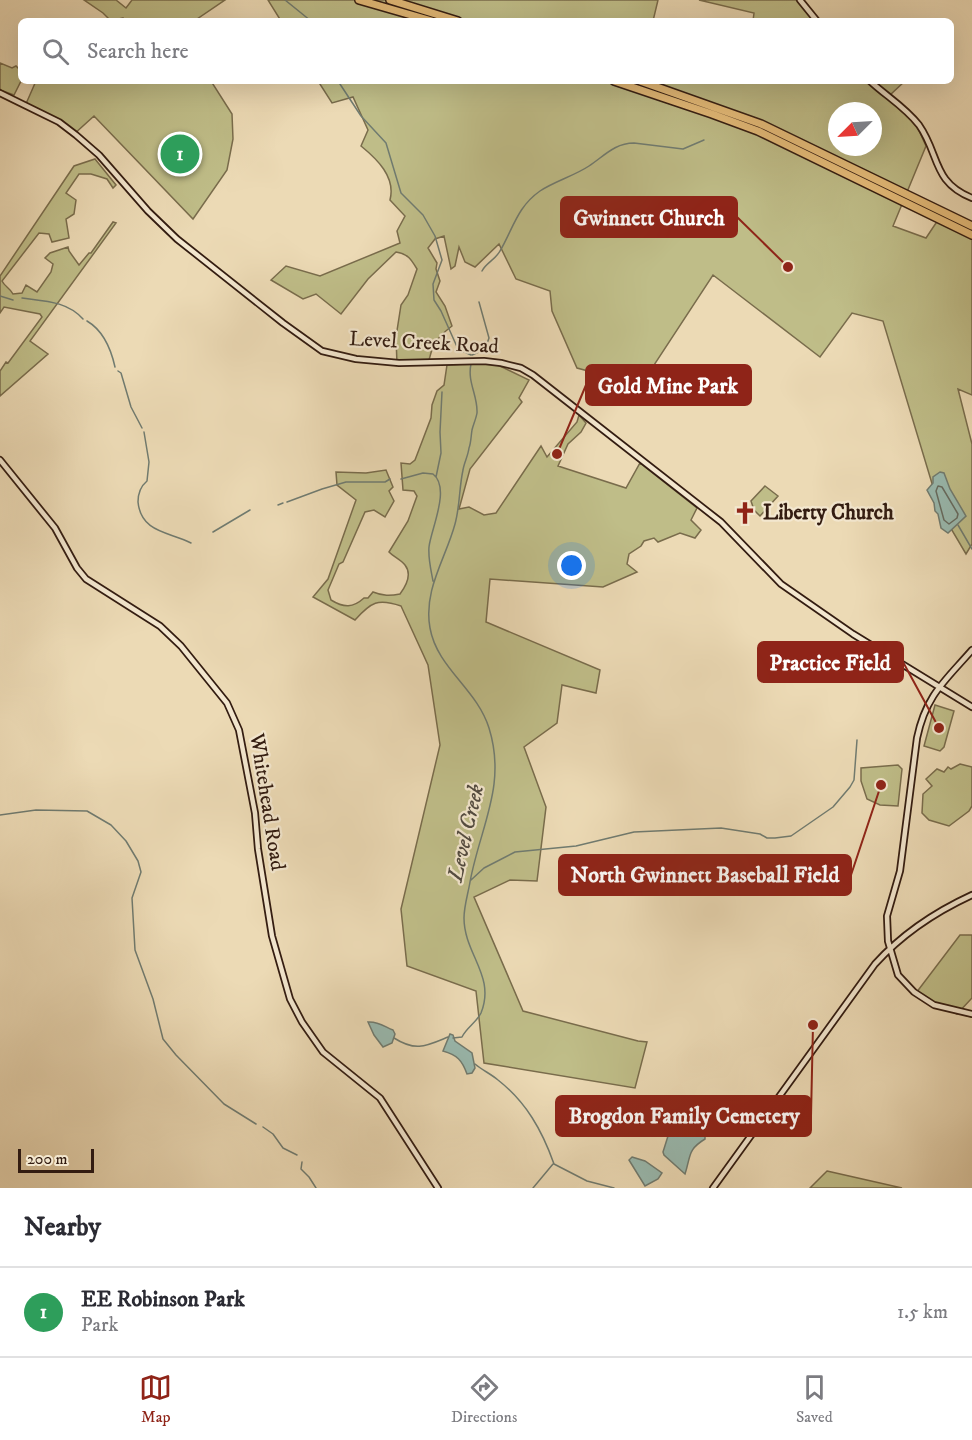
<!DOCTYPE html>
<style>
:root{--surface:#fff;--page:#f2f2f3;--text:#2b2b33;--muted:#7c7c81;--line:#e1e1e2;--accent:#8f2418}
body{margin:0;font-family:"IM FELL DW Pica",serif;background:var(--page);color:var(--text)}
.compass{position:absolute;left:828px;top:102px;width:54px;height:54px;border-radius:50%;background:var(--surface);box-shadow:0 6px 24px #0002;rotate:246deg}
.scale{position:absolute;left:18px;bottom:15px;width:76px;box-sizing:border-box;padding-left:6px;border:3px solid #331c11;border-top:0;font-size:16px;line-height:21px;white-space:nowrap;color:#331c11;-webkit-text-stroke:4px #f3e7cf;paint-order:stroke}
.you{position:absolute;left:572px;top:566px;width:21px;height:21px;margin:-15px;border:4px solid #fff;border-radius:50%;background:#1a73e8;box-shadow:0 0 0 9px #1a73e833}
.badge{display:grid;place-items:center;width:39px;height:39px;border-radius:50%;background:var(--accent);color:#fff;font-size:20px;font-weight:700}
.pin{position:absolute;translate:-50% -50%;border:3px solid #fff;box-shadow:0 2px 6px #0006}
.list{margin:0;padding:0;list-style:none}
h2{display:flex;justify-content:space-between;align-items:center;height:78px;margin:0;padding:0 24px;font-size:26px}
h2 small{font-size:20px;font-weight:400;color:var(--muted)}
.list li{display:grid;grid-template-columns:39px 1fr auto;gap:18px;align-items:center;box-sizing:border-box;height:90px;padding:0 24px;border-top:2px solid var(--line)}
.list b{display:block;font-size:22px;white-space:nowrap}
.list p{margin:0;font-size:20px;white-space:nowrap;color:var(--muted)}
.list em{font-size:20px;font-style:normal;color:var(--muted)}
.icon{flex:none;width:33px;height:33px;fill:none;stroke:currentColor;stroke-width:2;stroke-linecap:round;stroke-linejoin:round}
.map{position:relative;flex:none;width:972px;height:1188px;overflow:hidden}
.search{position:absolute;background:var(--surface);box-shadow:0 6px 24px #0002;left:18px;right:18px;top:18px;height:66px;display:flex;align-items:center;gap:15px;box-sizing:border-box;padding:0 21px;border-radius:9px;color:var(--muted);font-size:22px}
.sheet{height:168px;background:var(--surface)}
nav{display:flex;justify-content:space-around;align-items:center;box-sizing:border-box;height:84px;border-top:2px solid var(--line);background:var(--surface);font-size:16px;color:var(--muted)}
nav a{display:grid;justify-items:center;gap:3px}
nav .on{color:var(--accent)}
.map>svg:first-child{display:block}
.green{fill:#bfbd88;stroke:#796c4c;stroke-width:1.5;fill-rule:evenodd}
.water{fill:#99bab0;stroke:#707b70;stroke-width:1.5}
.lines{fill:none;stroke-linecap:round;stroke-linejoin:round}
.shore{stroke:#666b60;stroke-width:1.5}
.stream{stroke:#707b70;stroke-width:1.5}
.secondary-casing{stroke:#331c11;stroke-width:8}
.highway-casing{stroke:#331c11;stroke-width:10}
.secondary{stroke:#f3e7cf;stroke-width:4.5}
.highway{stroke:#e6bd7a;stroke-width:7}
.labels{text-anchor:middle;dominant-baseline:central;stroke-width:4.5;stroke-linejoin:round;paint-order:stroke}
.street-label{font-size:21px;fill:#331c11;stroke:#f3e7cf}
.poi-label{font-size:21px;font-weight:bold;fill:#331c11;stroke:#f3e7cf;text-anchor:start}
.water-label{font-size:22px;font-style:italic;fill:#524b41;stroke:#f3e7cf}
.leader{fill:none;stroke:#8f2418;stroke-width:2}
.callout-dot{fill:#8f2418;stroke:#f3e7cf;stroke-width:2}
.callout{fill:#8f2418;stroke:#8f2418;stroke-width:2}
.callout-label{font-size:22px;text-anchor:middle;font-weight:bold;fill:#fff}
</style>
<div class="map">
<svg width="972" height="1188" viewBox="0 0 972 1188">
<rect width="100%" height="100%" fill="#ecdab5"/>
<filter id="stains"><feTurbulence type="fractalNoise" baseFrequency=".00333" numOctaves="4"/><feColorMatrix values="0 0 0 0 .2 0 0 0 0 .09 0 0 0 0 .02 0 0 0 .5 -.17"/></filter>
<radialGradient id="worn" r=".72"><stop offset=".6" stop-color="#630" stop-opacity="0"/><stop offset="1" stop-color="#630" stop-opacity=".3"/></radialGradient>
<!-- green -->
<path class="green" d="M84,0H116L126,8L132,0H225L194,21H124L123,18L111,21L103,13Z
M268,0H658L653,21H281Z
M699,0H802L818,21H753L754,13Z
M0,63L12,68L16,66L21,71V81L14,95L0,90Z
M36,81H211L232,114L233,139L227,170L193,219L94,116L73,135L55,119L25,106Z
M318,81H905L890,95L916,124L926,146L893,226L926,238L944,211L972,226V395L958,389L972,444V544L966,554L940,510L883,321L852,313L820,357L713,275L641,385L577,368L552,311L550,291L516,279L499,244L475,267L465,262L459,247L455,266L451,269L444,236L435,239L428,248L437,263L436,269L440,281L436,292L445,306L452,326C435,339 432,345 428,365L397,364L396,337L401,305L408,295L417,269C411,259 408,254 396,252L368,279L341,314L316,294L303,299L271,280L286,266L320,276L400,243L397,231L405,216L390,200C396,177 377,159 361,146L368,130L353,97L332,103ZM837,111H873V147H837Z
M95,159L116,185L113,188L107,179L91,174H79L66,193L76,200L74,214L66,219L69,238L52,242L49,234L39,233L2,281C5,287 10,288 13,294L22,293L26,285L37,292L51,272L53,264L45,258L50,253L68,247L69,251L79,265L89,253H91L113,222L116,223L30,341L48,354L0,396V371L6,362L8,363L42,317L40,314L4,307L0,313V276L74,166Z
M482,363L498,365L529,380L519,398L522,402L470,469L459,509L469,507L484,515L496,513L541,446L547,457L577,422L579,415L586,423L581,432L568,444L558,466L626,488L640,463L697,508L691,520L701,530L695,538L680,533L658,542L654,538L644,541L641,546L629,554L627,564L637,572L603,587L490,579L486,622L600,670L596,693L562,685L557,723L524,747L546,807L537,881L510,880L474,897L523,1011L638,1041L647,1042L635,1088L484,1063L476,991L407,966L401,909L440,745L428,665L401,606C378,598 371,602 355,620L313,597L328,579L356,500L337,485L336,472L366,473L386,470L393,487L389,491L394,501L385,517L374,510L365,512L343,562L339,564L328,590L331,600C344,608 353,608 364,598H368L373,592C383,596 390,596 400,594C406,586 412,574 405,565C401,560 394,557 389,552L408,521L417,496L414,491L403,490L401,463L410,464L415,460L431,418L432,405L437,391L444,385L447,365Z
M765,486L778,496L760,516L754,510L751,501Z
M935,705L954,711L944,747L940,751L924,746Z
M960,764L972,767V806L969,811L949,826L929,820L922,813L923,794L932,786L926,779L937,769L944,772L948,767L951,769Z
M898,765L902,769L898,806L880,805L867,799L861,781V768Z
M960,935H972V998L957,1014L916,993Z
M827,1171L902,1188H810Z"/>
<!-- water -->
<path class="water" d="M940,472L944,473L950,489L966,516L948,533L941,528L938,514L935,511L934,503L927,490L933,483V477Z
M368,1022C378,1021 385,1027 393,1030L395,1034L392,1043L383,1047L374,1035Z
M450,1034L453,1035L455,1041L472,1053L475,1068L472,1073L467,1074C462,1060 457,1055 443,1051Z
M705,1131V1139C687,1150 691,1156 685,1174L664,1155L663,1152L668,1136L690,1135Z
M632,1157L645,1161L662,1173L658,1179L645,1186L629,1160Z"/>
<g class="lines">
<!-- shore -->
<path class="shore" d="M938,486L942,487L958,514L957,518L949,524L944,520L936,491Z"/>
<!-- stream -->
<path class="stream" d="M285,0L311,21
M338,81L361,116L386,143L401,193L423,215L435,236L442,260L433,284L434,300L441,311L458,349L471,355
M482,271C486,263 495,260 500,251C513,229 517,207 540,191C555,181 574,176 589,166C604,156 615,143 634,143L683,149L704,140
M0,296L13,300
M22,298C44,301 67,301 83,319
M87,321C104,331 111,349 115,367
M472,355L485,349L489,338L479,302
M118,371L121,373L131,407L142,428
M144,432L149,462L147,481C141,486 138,493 138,502C141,533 170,532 191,543
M436,477L441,453L440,432L442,392
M401,479L423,473L433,474C451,488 431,529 429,547C428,559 431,570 433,581
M287,502L322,489L346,482H385L390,479
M278,505L283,503
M958,525L972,549
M213,532L250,510
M0,815L36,810L87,811L111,825L126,841L138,861L141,872L132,898L135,950L153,999L163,1039L176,1055L224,1104L256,1124
M471,880L484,868L515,852L576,846L634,832L721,828L760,834L767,838H775L791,836L833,807L850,787L854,780L857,740
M394,1038C416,1052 426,1046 448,1037
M453,1038L462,1037C467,1027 476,1023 481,1013C496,976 464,954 464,918C464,906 468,894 470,882C480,827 507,786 489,728C477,689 437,668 430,628C423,590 446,558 455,524C460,506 459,488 463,470C464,463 468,456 469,448C471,443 471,436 472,430C473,425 476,419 477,413C478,396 467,382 471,364
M475,1064C482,1070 491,1074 498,1080C526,1102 542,1130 554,1164L587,1181L614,1188
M263,1127L273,1134L283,1148L297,1155
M302,1162L301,1169L309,1177L316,1188
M533,1188L553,1164"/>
<!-- secondary casing -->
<g class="secondary-casing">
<path id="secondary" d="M800,0L817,21
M870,81C886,96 905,107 919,125C940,155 932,182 972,198
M0,93L59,122L76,135L99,155L148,211L177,239L283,323L322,351L356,359L399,363L484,361L501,363L521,368L533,375L721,522L781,584L853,634L972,707
M0,460L55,528L77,568L86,579L160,626L181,646L227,703L239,730L255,813L258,849L272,936L290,999L302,1022L323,1052L380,1098L438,1188
M972,650C945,681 926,695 917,738L900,871L887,916L888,941L898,975L914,992L934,1005L972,1014
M713,1188L875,964C903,933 935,912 972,895"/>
</g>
<!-- highway casing -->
<g class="highway-casing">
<path id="highway" d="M359,0L432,21
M390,0L458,21
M614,81L712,114L758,131L972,235
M640,81L761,124L972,226"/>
</g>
<!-- secondary -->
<use href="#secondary" class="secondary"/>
<!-- highway -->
<use href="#highway" class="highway"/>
</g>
<!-- icons -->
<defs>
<g id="church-bare" transform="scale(1.8)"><path d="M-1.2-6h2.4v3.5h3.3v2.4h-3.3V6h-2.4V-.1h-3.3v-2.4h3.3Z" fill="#8f2418" stroke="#f3e7cf" stroke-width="2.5" paint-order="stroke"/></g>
</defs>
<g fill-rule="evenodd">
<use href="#church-bare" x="745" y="513"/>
</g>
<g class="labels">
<!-- street labels -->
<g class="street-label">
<text transform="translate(424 343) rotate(3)">Level Creek Road</text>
<text transform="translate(267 802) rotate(81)">Whitehead Road</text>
</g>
<!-- poi labels -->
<g class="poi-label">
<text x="763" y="513">Liberty Church</text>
</g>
<!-- water labels -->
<g class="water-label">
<text transform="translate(466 833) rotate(-77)">Level Creek</text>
</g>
</g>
<!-- callouts -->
<path class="leader" d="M788 267L737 217M557 454L586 385M939 728L903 662M881 785L851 875M813 1025L811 1116"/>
<g class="callout-dot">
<circle cx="788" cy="267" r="6"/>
<circle cx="557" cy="454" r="6"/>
<circle cx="939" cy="728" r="6"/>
<circle cx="881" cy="785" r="6"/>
<circle cx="813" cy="1025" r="6"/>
</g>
<g class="callout">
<rect x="561" y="197" width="176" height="40" rx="6"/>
<rect x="586" y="365" width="165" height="40" rx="6"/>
<rect x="758" y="642" width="145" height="40" rx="6"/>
<rect x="559" y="855" width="292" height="40" rx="6"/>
<rect x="556" y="1096" width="255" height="40" rx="6"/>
</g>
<g class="callout-label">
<text x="649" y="225">Gwinnett Church</text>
<text x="668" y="393">Gold Mine Park</text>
<text x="830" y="670">Practice Field</text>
<text x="705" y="882">North Gwinnett Baseball Field</text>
<text x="684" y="1123">Brogdon Family Cemetery</text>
</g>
<rect width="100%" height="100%" filter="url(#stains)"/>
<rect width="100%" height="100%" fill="url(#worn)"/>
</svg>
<svg class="compass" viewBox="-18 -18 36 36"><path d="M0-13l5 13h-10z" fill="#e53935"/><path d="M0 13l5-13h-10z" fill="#7c7c81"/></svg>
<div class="scale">200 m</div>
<div class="you"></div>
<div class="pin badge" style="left:180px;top:154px;background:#2e9e5b">1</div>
<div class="search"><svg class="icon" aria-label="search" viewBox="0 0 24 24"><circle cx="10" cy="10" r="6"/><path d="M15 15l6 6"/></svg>Search here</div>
</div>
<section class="sheet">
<h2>Nearby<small></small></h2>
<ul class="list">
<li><span class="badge" style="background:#2e9e5b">1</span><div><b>EE Robinson Park</b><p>Park</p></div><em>1.5 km</em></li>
</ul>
</section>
<nav>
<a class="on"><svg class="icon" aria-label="map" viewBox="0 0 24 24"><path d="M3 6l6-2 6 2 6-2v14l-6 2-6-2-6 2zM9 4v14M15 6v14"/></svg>Map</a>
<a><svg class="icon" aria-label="directions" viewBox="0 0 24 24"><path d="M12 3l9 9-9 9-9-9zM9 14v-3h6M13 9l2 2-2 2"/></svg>Directions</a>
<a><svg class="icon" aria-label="saved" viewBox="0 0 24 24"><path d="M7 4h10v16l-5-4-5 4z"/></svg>Saved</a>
</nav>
